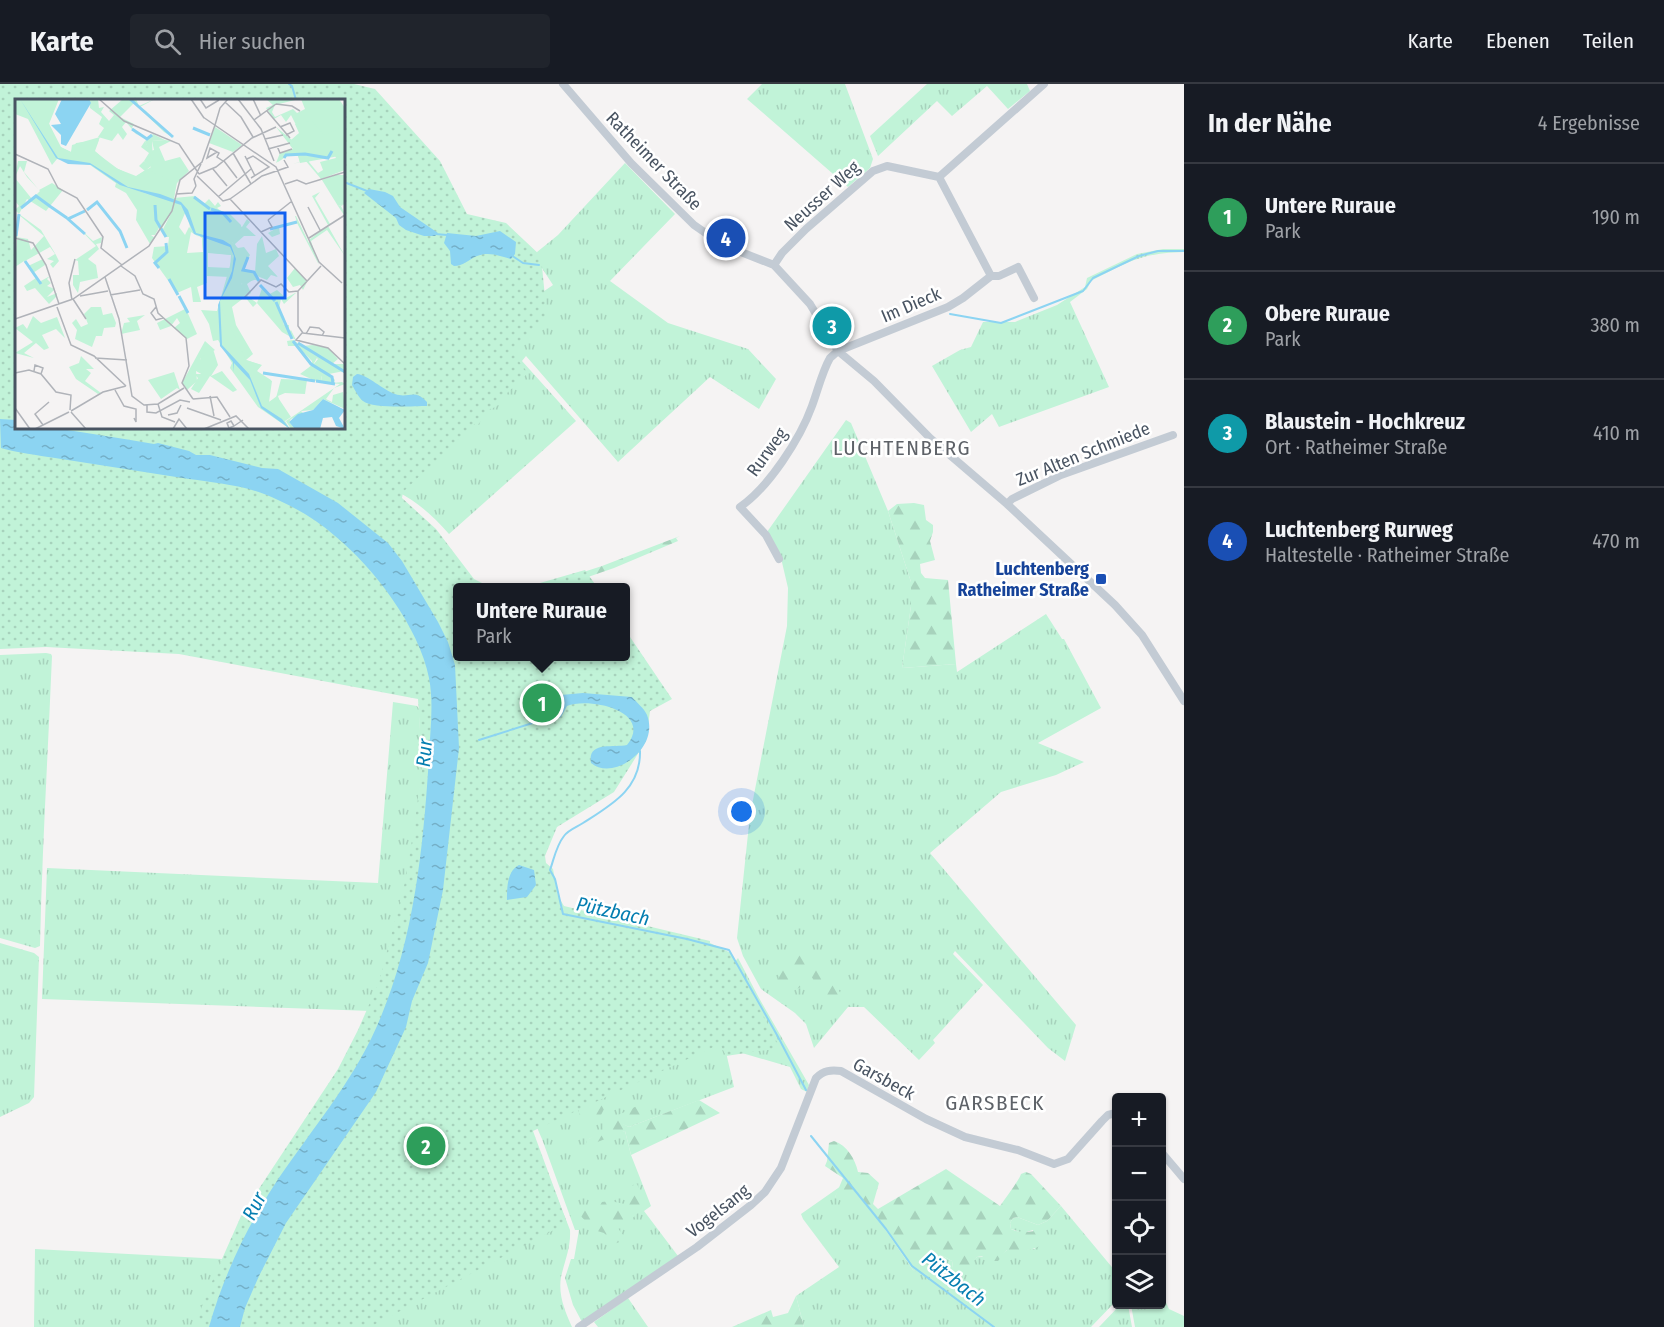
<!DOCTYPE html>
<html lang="de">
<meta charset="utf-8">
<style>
:root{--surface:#171b24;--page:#20242c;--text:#f1f3f6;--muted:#9ea1a6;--line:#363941;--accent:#db2777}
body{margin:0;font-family:"Fira Sans Condensed",sans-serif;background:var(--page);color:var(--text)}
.controls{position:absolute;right:18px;bottom:18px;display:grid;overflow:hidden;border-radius:6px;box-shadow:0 2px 4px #0004}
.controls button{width:54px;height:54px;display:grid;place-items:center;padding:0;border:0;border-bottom:2px solid var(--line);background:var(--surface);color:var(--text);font:30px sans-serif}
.you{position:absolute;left:742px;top:728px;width:21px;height:21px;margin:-15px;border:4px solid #fff;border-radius:50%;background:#1a73e8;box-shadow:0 0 0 9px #1a73e833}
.badge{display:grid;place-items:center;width:39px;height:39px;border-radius:50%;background:var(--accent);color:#fff;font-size:20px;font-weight:700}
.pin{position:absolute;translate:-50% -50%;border:3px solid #fff;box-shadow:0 2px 6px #0006}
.popup{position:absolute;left:453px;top:499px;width:177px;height:78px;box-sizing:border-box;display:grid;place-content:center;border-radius:6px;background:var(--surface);filter:drop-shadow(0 2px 4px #0005);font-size:20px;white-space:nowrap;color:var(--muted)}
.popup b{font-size:22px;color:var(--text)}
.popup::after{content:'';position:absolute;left:50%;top:100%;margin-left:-12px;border:12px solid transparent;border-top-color:var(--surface)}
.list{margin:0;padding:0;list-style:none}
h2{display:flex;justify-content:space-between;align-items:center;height:78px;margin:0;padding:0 24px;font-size:26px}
h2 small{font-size:20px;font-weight:400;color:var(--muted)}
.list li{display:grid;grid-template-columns:39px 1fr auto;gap:18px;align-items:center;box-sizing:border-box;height:108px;padding:0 24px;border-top:2px solid var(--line)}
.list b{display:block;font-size:22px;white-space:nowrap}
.list p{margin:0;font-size:20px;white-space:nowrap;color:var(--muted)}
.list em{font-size:20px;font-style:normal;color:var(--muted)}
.icon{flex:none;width:33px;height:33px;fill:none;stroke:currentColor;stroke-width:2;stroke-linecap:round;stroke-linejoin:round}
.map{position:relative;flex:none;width:1184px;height:1243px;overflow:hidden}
header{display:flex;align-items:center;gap:36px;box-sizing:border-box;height:84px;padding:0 30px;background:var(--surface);border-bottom:2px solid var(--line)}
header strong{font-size:28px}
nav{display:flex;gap:33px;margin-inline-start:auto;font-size:21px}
.search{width:420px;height:54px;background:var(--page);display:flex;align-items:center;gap:15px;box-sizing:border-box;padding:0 21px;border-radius:6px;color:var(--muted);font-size:22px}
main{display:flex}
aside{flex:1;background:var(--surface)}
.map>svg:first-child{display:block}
.grass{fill:url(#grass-tufts)}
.forest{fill:url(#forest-firs)}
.park{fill:url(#park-dots);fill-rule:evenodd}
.water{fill:url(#water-ripples)}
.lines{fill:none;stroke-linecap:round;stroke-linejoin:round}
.stream{stroke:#8cd4f2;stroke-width:2}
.minor{stroke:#c3cbd4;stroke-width:8}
.transit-dot{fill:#1a4fb4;stroke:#fff;stroke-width:2}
.labels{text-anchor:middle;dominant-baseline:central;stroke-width:5;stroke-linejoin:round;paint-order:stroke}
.street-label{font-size:18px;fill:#495462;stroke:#fff}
.transit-label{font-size:18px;font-weight:bold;fill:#164399;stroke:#fff;text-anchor:end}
.water-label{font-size:20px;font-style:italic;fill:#057eb1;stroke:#fff}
.quarter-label{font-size:21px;letter-spacing:1.5px;fill:#5e6268;stroke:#fff}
.inset-river{fill:none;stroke:#8cd4f2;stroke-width:3}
.inset-road{fill:none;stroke:#b0b3b9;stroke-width:1.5}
.view{fill:#1160f0;fill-opacity:0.15;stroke:#1160f0;stroke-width:3}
.inset-edge{fill:none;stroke:#495462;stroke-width:3}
</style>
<header>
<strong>Karte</strong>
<div class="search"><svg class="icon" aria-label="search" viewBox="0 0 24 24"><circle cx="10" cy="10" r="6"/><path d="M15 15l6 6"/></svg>Hier suchen</div>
<nav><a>Karte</a><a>Ebenen</a><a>Teilen</a></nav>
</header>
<main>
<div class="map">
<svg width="1184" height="1243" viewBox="0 0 1184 1243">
<defs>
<pattern id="grass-tufts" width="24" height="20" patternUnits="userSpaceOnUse" patternTransform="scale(1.5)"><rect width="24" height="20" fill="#c1f3d8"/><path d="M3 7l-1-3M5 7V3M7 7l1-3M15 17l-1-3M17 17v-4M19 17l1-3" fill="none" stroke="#a7d2bc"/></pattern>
<pattern id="forest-firs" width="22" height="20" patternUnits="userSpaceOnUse" patternTransform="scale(1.5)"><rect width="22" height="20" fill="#c1f3d8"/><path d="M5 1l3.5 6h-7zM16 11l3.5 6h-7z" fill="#a7d2bc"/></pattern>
<pattern id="park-dots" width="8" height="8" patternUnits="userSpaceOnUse" patternTransform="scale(1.5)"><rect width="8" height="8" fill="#c1f3d8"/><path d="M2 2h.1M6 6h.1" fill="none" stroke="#a7d2bc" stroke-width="1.8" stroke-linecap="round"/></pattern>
<pattern id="water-ripples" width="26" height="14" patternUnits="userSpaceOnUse" patternTransform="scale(1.5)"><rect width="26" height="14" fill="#8cd4f2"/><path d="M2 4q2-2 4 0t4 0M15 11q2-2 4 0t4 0" fill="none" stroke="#74afc7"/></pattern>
</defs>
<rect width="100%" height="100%" fill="#f5f3f3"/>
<!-- grass -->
<path class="grass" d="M762,0H845L873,75L870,84L848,103L747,15Z
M927,0H1027L1030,7L1008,25L987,2L952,32L937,17L878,72L870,52Z
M625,79L675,130L610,197L668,239L748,265L776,295L759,325L710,293L618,378L526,272L522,277L576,337L449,450C434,433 418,418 398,408L344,344L553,201L538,178L537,168L558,151Z
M1163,165H1184V168C1142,169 1127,178 1091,197L1087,205L1070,218L1109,303L999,343L992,330L971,348L932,282L960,266L971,263L983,238H1015L1057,221L1085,203L1087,194L1137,170Z
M846,336L851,339L888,427L911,498V522L902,584L956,580L957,588L1046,530L1062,555H1064L1101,624L1038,659L1084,678L1056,691L1001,708L930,769L1076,941L1065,977L1048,964L955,867L953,870L983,901L933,956L935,959L919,976L864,923H848L814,964L806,940L795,929L761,905L743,872L737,854L750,731L787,542L788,504L781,474L767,448Z
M46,569L51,570L52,572C48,669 42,766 40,862L35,864L0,854V571Z
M393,618L417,622L419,625L422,689L410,779L383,895L371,927L42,915L47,784L378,799Z
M0,859L34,869L39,873L34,1013L29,1019L0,1033Z
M738,874L759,914L809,1001L807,1008L801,1005L790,983L725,964L734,1003L629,1043L622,1040L587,1056L625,1047L631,1071L651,1122L644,1127L678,1172L582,1238L573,1221L565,1194L571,1175H574L579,1146H575L542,1055L531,1030L734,879Z
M531,1046L570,1146C571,1163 565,1176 561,1193C558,1211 565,1227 572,1243H253Z
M841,1102L835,1113L855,1116V1108L874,1129L913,1186L935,1191L941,1171L952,1177L953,1184L966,1183L977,1173L1002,1171L1007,1166L1035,1165L1033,1146L1023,1149L1011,1145L1010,1139L1013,1134L1017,1133L1038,1141L1047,1137L1061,1122L1116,1188V1217L1091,1243H804L796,1212L839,1183L803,1135L801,1130Z
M35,1165L222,1175L198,1243H34Z
M1162,1210L1169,1225L1184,1232V1243H1135L1131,1221L1162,1220Z
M628,1214L648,1243H598L594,1238Z
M1120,1221H1128L1132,1243H1099Z"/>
<!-- forest -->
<path class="forest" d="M497,306L505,313L502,319L493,324L435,388L421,394L417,409L411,410L407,406L406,396Z
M914,419L924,421L926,436L933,441V448L930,457L935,476L920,480L921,489L925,494L948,496L956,580L902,584L911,522V498L888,427L897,420Z
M680,452L676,454L678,457L614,484L588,493L534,504L602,482Z
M796,868L813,870L846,917L836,929L809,889L803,902L780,913L776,904L784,873Z
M699,1016L720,1029L631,1071L625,1047L585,1063L587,1056L603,1047L604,1038L643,1019L647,1028L623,1040L629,1043Z
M589,1017L601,1018L604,1025L598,1037L584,1036L579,1029L578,1022Z
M834,1057C847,1061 855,1075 858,1088L868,1089L879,1099L873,1120L878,1125L946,1085L1000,1122C1004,1116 1020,1095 1021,1090L1026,1088L1031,1090L1061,1122L1047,1137L1038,1141L1017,1133L1013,1134L1010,1139L1011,1145C1023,1151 1033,1146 1045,1147L1046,1155C1039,1168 1021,1167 1007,1166L998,1177H988L982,1172L977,1173L961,1192L956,1190L953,1184L952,1177L941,1171C936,1179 938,1189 932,1194L913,1186L874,1129L856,1109V1116C847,1118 842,1119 835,1113L843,1094L825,1082L827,1077L829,1059Z
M637,1100L646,1120L630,1137L614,1139L623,1151L622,1157L614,1160L604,1149L594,1146L577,1128L582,1125L591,1129L596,1128L602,1118L610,1117L625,1120L631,1109V1102Z
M796,1212L804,1243H732L771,1226L773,1233L788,1229Z"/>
<!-- park -->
<path class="park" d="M0,0H354L375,5L440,77L467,130L506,139L541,172L547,234L511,267L528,289L403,408L402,414L436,445L474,495L490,503L458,504V572H626V547L672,615L650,627L646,657L614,708L557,743L545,772L546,779L553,785L558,812L564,822L710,857V859L731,869L780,964L726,972L720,960L533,1047L567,1139L370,1243H196L203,1218L241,1132L338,985L358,946L379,898L405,798L414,744L422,684L418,615L179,570L46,563L0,565ZM16,16H344V344H16Z
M585,486L597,503H526Z"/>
<!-- water -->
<path class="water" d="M369,105L385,108L393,112L400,123L438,149L435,152H424L406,146L399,141L396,134L364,109Z
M500,147L516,158L515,170L511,175C499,172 489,167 477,172C468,176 463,182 454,182L451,180L450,167L444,159L447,149L476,152Z
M357,290C368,291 383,306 395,310C409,315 414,304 427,318V322C413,322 372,325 363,317C359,314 355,306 352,301L353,293Z
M0,335L16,336V344C28,344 42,341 54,344C87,349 121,354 154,360L158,359L189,367L196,371H210L262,384L278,385L338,419L388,459L402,477L438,538L448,558L455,581L459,664L443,806L428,879L412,917L406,943L376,1008L286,1139L259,1192L245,1224L240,1243H209C223,1194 245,1146 273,1103C305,1054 345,1008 371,955C413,868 423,769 429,673C430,647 434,620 429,594C419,543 374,484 335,452C318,437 298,425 278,416C250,402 219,399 189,395C144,388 100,381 55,374C37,371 18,369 1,364Z
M583,609L632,613C637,619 644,624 647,631C660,664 614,698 591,679C587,657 613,664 627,661C654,627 589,613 567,622L561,633L556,635L549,633L545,622L548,615L561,611Z
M519,781L534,786L536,801L527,813L507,816C507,804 507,787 519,781Z"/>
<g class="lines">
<!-- stream -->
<path class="stream" d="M289,0L292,2L296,16
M344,98L367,107
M435,150L447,151
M511,171L523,179L539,181
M950,230L1001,239L1083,207L1093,194L1139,172L1158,167H1184
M479,656L539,637L549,629
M640,667C641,705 611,721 583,739C577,743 568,746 564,752C556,762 554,775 550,786L555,795L563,830L687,855L729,866L777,951L806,1006
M811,1052L886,1145L912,1182L994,1243"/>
<!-- minor -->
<path class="minor" d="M563,0L631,79L694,141L723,161L774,181L810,220L838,267L874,297L930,354L1007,420L1115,521L1142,551L1184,617
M939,93L1044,0
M774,181L782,169L806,145L873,87L887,82L939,93
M991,192H999L1018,183L1034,214
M1007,420L1012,415L1061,391L1173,351
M779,475L766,451L740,423C769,403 800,355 812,322C818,306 822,288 830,274L838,267L948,223L963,214L991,192L939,93
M1162,1069L1184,1095
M579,1243L697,1163L751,1121L765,1108L781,1084L816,994C824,986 831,986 841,987L926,1035L965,1053L1018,1066L1054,1080L1068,1075L1102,1037L1108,1031L1116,1029"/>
</g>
<!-- markers -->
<rect class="transit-dot" x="1095" y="489" width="12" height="12" rx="3"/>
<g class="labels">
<!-- street labels -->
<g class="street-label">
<text transform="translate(654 77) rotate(46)">Ratheimer Straße</text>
<text transform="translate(822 112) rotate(-42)">Neusser Weg</text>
<text transform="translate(911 221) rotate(-23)">Im Dieck</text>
<text transform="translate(767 368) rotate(-54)">Rurweg</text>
<text transform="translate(1083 370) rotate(-22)">Zur Alten Schmiede</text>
<text transform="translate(884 995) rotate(29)">Garsbeck</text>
<text transform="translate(718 1127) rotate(-38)">Vogelsang</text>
</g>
<!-- transit labels -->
<g class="transit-label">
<text x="1089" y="485">Luchtenberg<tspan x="1089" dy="21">Ratheimer Straße</tspan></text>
</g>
<!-- water labels -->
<g class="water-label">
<text transform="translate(424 669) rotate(-85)">Rur</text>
<text transform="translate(613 827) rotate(12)">Pützbach</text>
<text transform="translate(254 1122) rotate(-63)">Rur</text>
<text transform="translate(954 1195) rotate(38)">Pützbach</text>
</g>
<!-- quarter labels -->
<g class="quarter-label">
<text x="902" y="364">LUCHTENBERG</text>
<text x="995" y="1019">GARSBECK</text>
</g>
</g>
<!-- overview -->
<g transform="translate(15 15)">
<rect width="330" height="330" fill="#f5f3f3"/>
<path d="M9,0H44L34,25L45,48L56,53L61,44L84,41L80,52L97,67L120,78L136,68L129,62L134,54L126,48L130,42L135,52L139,51L137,42L150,41L156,42L144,48L150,62L165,58L174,72L162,84L159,98L83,66L54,62ZM74,0H83L84,9L89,8L86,13L94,22L99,16L94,12L108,0H121L124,7L140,0L125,8L131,12L144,25L148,31L153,33L159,39L149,33L119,4L105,18L119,25L117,29L123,36L132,40L138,35L132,40L121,35L111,23L107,28L112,35L108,41L103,34L97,42L83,38L89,29L84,25L87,18L75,9ZM3,62H12L9,73L24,91L37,84L48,91L31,112L12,100L4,115L26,131L41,156L44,162L38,169L35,165L39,162L32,160L40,155L35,148L10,162L13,167L28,160L30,166L18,174L24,183L35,177L32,180L36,184L32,187L40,190L32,198L42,194V197L34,205L20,189L12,192L9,187L21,179L9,162L0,168L4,115L0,111L4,107L0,102V79L17,100L25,92L12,78L5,67L0,78ZM4,116L29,137L16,151L13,140L1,138ZM101,84L158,104L140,136H136L140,139L135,145L121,121L122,111L111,94L100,88ZM305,93L300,99L315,125L329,116L323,107L330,105L326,107L330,115L313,127L330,157L312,131L296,142L304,166L282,124L264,128L265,135L257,138L253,134L267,126L282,123L280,117H281L294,144V141L313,126L297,97ZM194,100L200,107L203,103L206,107L202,109L227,128L232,120L235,123L231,128L241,137H229L220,145L222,150L189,105ZM161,105L171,112L164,128L170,136L174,128L184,138L176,133L172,154L188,153L187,140L218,155L215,178L192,177V184L182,188L186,203H178L176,188L162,194L137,159L139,148L153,147L154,138H150L148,130ZM193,154L216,156L215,169L193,168ZM61,126L78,142L87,138L86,144L81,145L84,150L73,160L81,166L83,179L65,183L63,194L58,186V176H64L63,162L60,161L81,147ZM247,137L251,154L261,150L264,157L253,167L263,178L256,176L252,181L242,177L244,183L239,180L232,185L236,194L232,197L242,204L247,189L253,196L262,191L271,199L282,193L269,205L266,200L264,210L269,226H274V233L276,231L281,241L267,233L242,204L238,208L230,198L217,208L221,226L238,255L231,261L247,266L240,274L257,282L254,303L261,299L266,280L292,281L290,295L270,294L263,297L265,304L255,312L213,257L205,204L240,173L242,145ZM280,169L292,183L288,191L285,186L278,188L272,179ZM164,197L171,210L182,235L172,240L159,229L165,224L162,219L156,227L145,231L142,224L170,210ZM76,208H86L88,216L97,214L101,224L100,228L89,229L87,237H81L77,248L60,240L62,231L57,224L61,220L66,228L73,225L69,215ZM130,216L122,222L125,231L106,235L109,224L115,223L112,219ZM18,217L26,224L42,218L50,239L41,230L27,236L34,249L29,251L21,244L9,254L19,259L0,254L18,243L0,229L8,225L12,230ZM278,241L303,257L298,266L316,279L306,277L307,282L303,283L285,275L297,266V262L282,247H273L272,242ZM198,250L203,266L196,277L207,272L222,291L218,293L195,277L184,294L176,290L183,279L179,275H188L185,258ZM66,257L79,270H71L76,274L70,282L86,294L83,295L61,280L54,268L64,264ZM159,273L165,291L162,289L146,300L133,281Z" fill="#c1f3d8" fill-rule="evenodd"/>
<path d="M251,0H284L260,6L257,13L260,18L278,10L282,14L290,10L286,0H324L330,9V71L306,80L290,61L278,65L285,63L283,57H272L263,63L265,54L278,50L261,28L277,41L285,34L276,16L271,23L266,16L259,20L251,9L258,6ZM317,51L321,59L305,63L308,71L303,74L294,63L295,57ZM138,35L150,41L137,42L138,63L135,68L130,72L124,67L129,62L135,66L138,62L130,42ZM321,76H330V105L323,107L307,81ZM190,242L200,251L185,259L189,267L188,276L181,272L182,282L172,291L167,284ZM298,246L313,249L323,260L317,265H330L329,272L314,275L320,281L318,284L327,283L330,285L319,289L311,300L317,303L318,296L328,293L330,310L308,300L298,311L286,312L289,315L276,320L274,323L280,330H276L271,322L325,285L303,283L307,282L306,276L316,278L307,276V273L296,266L292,260L298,266L303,260L287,247Z" fill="#c1f3d8" fill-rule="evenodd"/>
<path d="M0,0H31L30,17L46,48L56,53L57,46L85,38L79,52L103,70L121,77L132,70L161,85L159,99L180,97L196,111L215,115L226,126L225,134L217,143L223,149L229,148L235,156L227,170L239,174L243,180L226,185L228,192L206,208L231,261L246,266L242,272L256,281L251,301L254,303L262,297L276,318L270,322L275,330L243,308L215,269L217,264L203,241L198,242L194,225L186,211L202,212L218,156L188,153L187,139L176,132L171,112L160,108L147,129L133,95L105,87L75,66L42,60L37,66L13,20L0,15ZM297,22L309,36L330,27V56L285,64L283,56H272L261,64L265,54L278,50L272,40L276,41L284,34L280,25Z" fill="#c1f3d8"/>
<path d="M200,28L227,46L218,53L194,44Z" fill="#c1f3d8"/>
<path d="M5,0L43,59L75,64L113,88L145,95L166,103L173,111L181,134L208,141L216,146L221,160L217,179L205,202L207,246L234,275L247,307L267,320L275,330L246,309L235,281L219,264V273L218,263L205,247L203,206L217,172L219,157L215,148L179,135L166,106L105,86L76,66L53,65L41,59ZM47,0H74L76,4L51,47L46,45V36L36,26L46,25L40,15ZM308,300L330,311L324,319L330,330L321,327L317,318L308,319L305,330H280L274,323L283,315L298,311Z" fill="#8cd4f2"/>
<path class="inset-river" d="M115,0L158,38M178,29L195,36M117,30L132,40L137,36M269,59L271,56L290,55L313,59L317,52M179,98L195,110M140,106L141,121L151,138M36,108L52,119M6,109L21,97L36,108M196,110L208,114L216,123M72,111L82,103L105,132L112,149M70,112L53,120L70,135M255,130L282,123M1,137L4,115M233,158L228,171L239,173L244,182M10,162L26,185M144,169L140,164L152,153L151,144M154,180L163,196M245,186L260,202M164,197L173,214M261,203L277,240M278,242L296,265L317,278L318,284M283,244L330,273M248,274L300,282M301,282L320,285"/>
<path class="inset-road" d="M84,0L109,22L164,45L184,75M176,0L189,19M185,0L191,9L204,1M223,0L246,30L259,62M238,0L246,17M210,3L226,18L238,38M261,5L277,7L285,12M252,12L275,39M188,18L261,68L304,163L327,184M239,21L261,5M200,26L205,9L213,0M265,28L275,24L279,32L271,36M250,40L268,36M262,47L265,54L277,50M253,50L275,44M202,53L192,59L195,49L202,53L204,54L202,58L208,62M218,54L236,85M0,55L33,70L43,89L62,99L88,138L86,149L107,166M230,57L240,77M232,60L238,57L254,68L236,79M209,62L222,79M198,70L212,87M184,75L201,68L237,39L261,28M182,77L208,102L215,100M270,85L282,81L291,85L330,73M181,87L179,80L186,65M161,95L177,94L181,87M203,98L236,70M215,100L292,182M215,100L247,77L273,68L269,61M293,108L305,131M253,121L277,102M246,133L257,128L253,121M0,139L18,144L31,166L44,205M294,139L330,116M106,167L120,177L128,195L139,200L143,214L171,239L174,267L167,284L178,300M306,167L283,192V227L288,234L330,239M90,178L104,220L117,297L129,306L143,305L169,289M95,196L125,191M65,197L93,192M229,199L246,181L261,188L266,185L274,193L283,192M58,200L71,220M57,201L54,184L60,160M42,208L56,246L79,257L111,287M141,208L136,214L141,221L148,219M0,220L58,200L134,147L157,112L165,81L187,63L200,26M287,234L281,241L313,249L330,265M291,235L295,228L304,229L309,233L307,237M80,259L112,261M19,272L20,266L28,269L26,275M0,274L14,271L26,275L41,293L56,296L55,311M100,291L109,307L121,310V323L119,319M195,297L199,317M178,300L202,298L215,318M143,305L147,318L160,323M132,306V313L141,314L165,301L175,303M0,309L15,330M172,309L206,321M56,312L88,293L111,287M56,313L71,330M153,316L162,314L166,306M28,326L20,315L34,303M219,327L214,329L212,324L216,322L219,327L228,321M20,330L54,313M158,330L164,320L172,330M189,330L221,317L234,330"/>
<path class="view" d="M190,114H270V199H190Z"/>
<rect width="330" height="330" class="inset-edge"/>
</g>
</svg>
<div class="controls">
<button>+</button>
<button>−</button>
<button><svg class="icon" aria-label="locate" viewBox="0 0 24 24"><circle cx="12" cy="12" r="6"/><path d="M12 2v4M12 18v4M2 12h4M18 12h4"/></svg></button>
<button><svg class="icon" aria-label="layers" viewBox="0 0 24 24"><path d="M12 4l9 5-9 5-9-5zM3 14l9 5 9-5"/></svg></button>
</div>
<div class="you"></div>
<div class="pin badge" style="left:542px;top:619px;background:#2e9e5b">1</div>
<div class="popup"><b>Untere Ruraue</b>Park</div>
<div class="pin badge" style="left:426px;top:1062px;background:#2e9e5b">2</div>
<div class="pin badge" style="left:832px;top:242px;background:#0f9aa8">3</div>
<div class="pin badge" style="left:726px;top:154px;background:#1a4fb4">4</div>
</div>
<aside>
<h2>In der Nähe<small>4 Ergebnisse</small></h2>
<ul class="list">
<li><span class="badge" style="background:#2e9e5b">1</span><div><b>Untere Ruraue</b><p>Park</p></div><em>190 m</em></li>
<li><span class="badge" style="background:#2e9e5b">2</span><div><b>Obere Ruraue</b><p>Park</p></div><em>380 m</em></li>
<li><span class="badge" style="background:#0f9aa8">3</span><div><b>Blaustein - Hochkreuz</b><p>Ort · Ratheimer Straße</p></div><em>410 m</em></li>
<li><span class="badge" style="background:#1a4fb4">4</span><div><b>Luchtenberg Rurweg</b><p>Haltestelle · Ratheimer Straße</p></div><em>470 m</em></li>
</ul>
</aside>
</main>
